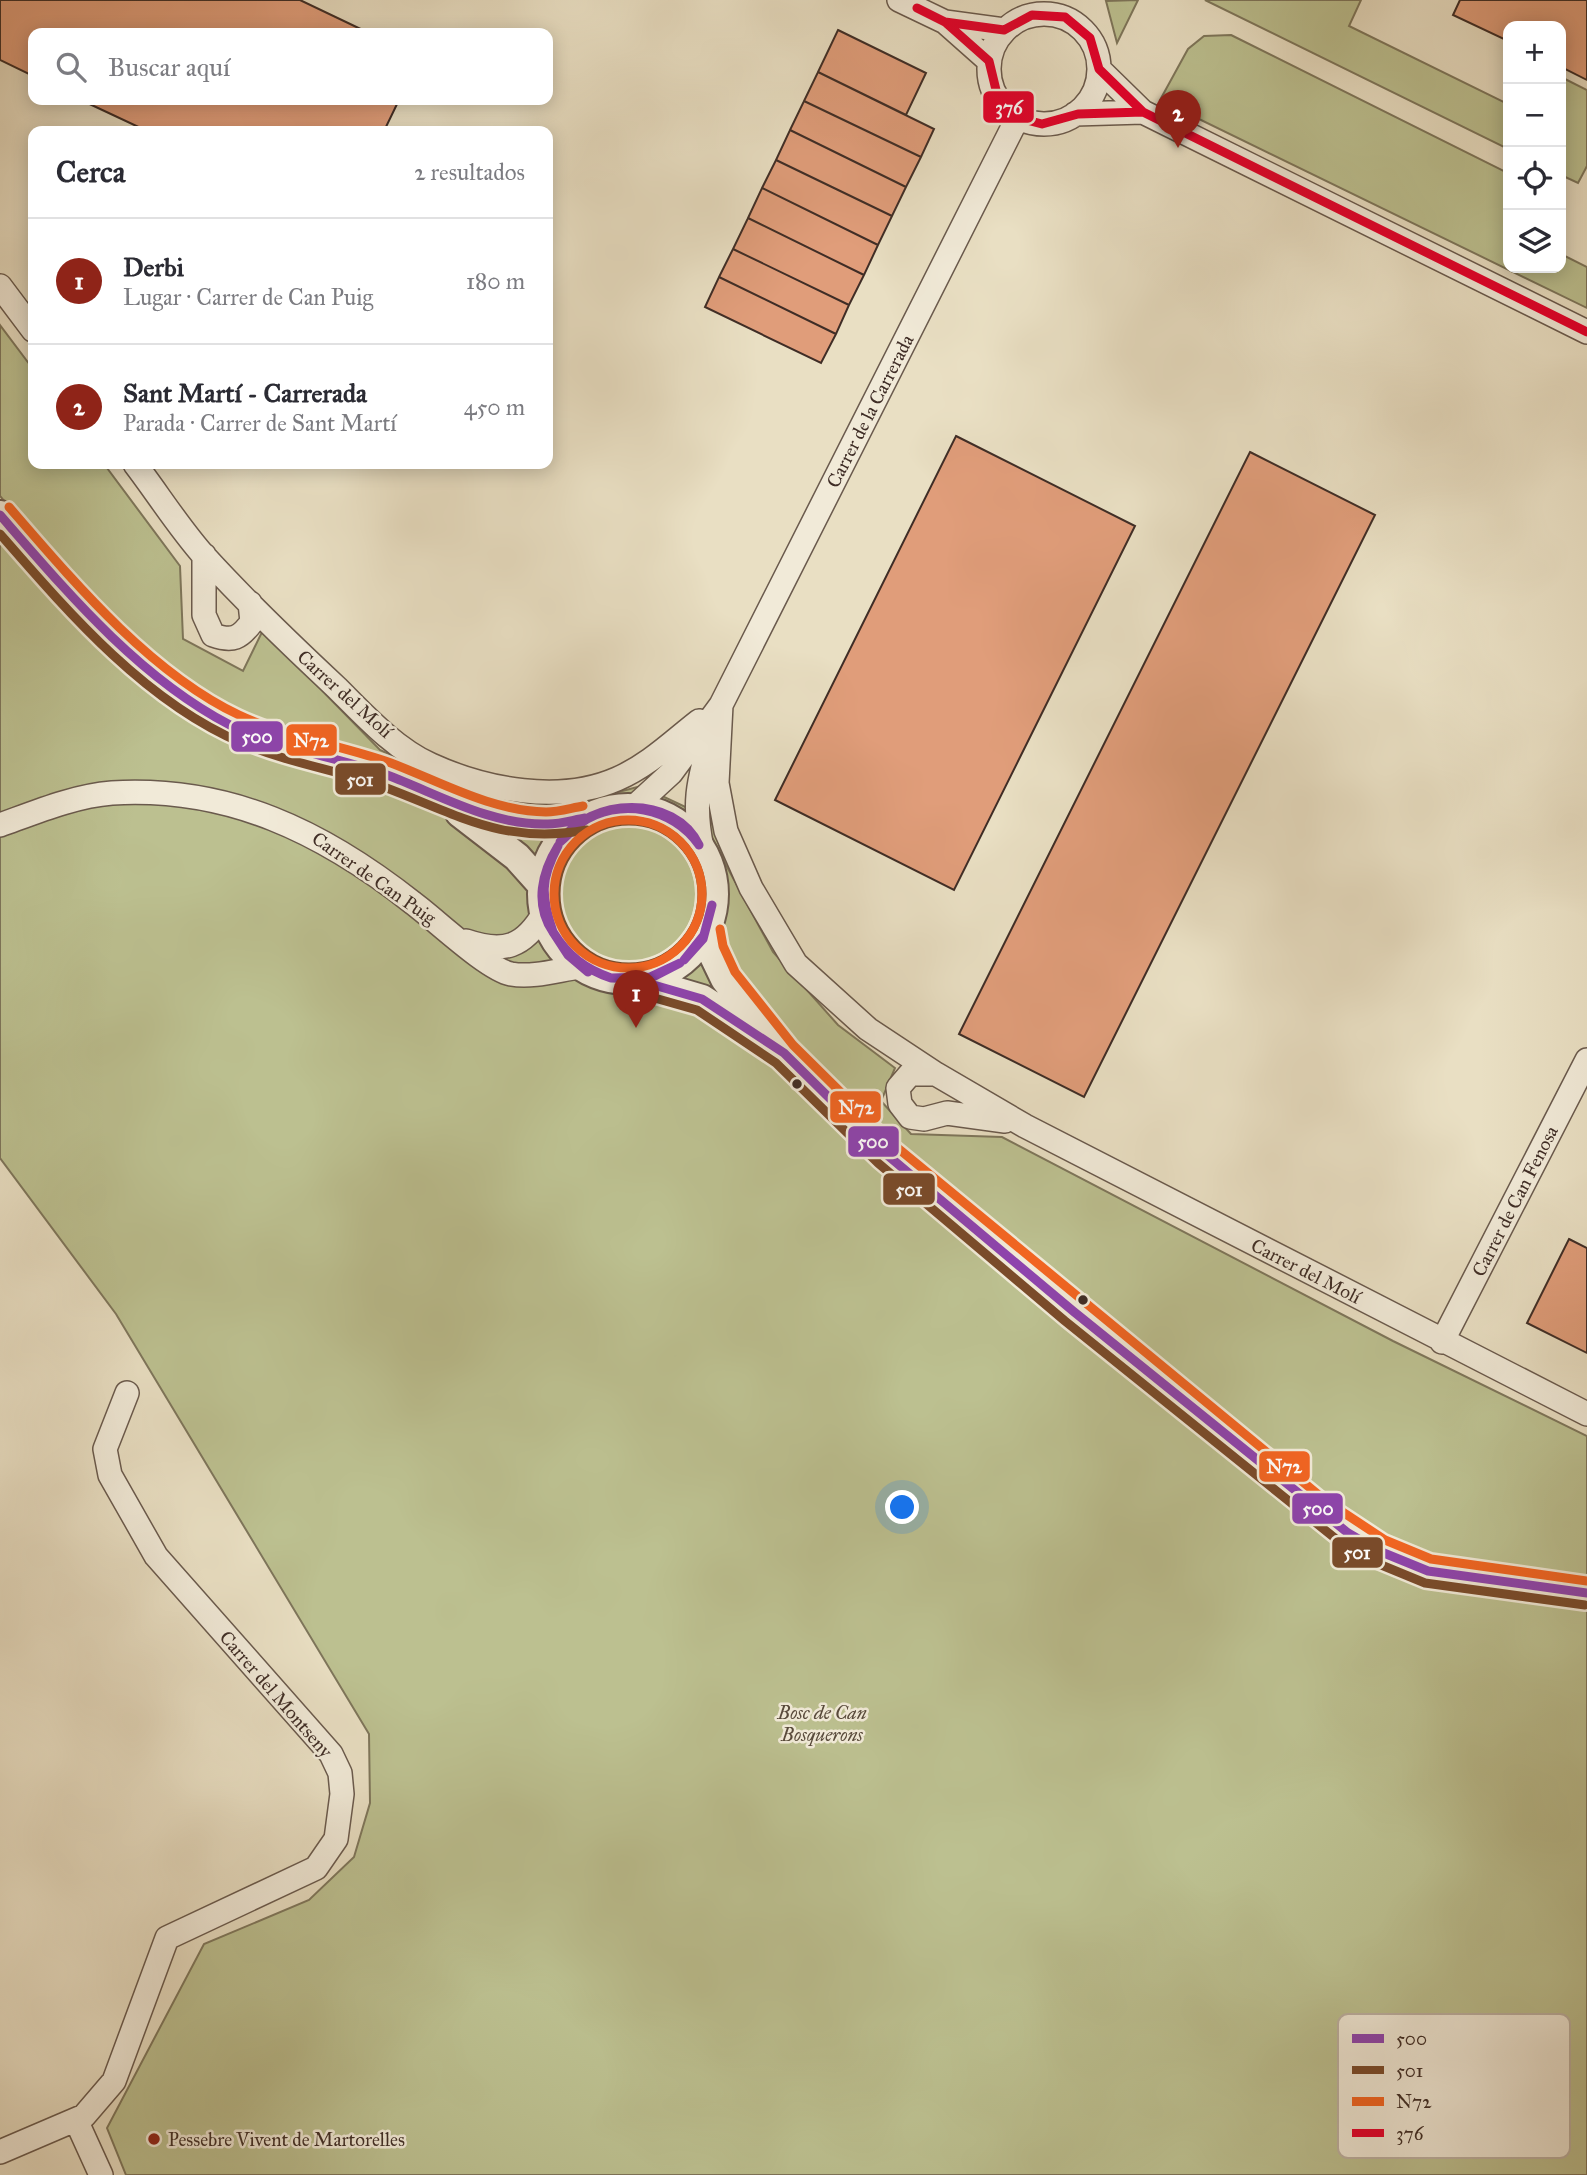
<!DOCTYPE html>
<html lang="es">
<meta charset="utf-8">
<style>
:root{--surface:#fff;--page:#f7f7f7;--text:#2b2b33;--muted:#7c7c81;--line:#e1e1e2;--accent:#8f2418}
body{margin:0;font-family:"IM FELL Great Primer",serif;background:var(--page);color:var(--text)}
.controls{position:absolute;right:21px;top:21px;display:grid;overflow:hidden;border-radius:14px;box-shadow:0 4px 18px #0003}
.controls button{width:63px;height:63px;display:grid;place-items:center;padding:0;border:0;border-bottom:2px solid var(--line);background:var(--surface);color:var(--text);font:35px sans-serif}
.you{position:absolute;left:903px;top:1508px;width:24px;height:24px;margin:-18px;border:5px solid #fff;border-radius:50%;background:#1a73e8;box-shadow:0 0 0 10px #1a73e833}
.badge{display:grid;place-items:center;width:46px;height:46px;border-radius:50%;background:var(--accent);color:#fff;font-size:23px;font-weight:700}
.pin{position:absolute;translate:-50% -58px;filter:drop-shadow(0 2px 4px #0008)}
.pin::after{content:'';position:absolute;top:37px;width:24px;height:21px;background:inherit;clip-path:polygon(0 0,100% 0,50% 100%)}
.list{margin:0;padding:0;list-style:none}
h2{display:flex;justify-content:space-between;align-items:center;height:91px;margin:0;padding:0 28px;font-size:30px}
h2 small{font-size:23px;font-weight:400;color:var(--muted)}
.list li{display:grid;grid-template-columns:46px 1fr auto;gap:21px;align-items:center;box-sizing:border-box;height:126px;padding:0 28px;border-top:2px solid var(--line)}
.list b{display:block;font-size:26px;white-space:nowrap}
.list p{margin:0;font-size:23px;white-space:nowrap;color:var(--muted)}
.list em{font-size:23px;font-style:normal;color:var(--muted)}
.icon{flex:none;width:38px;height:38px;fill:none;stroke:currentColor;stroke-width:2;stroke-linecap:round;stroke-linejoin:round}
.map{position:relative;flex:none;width:1587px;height:2175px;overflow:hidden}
.search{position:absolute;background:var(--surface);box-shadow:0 4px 18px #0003;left:28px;top:28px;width:525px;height:77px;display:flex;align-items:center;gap:18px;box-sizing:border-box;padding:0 24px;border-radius:14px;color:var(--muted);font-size:26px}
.panel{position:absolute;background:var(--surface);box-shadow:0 4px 18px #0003;left:28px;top:126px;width:525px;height:343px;border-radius:14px}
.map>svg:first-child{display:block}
.green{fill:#bcc090;stroke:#7e765b;stroke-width:2}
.building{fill:#e09d7a;stroke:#3f2d26;stroke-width:2}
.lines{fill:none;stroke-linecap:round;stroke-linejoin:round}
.minor-casing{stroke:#6a5a4d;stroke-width:26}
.tertiary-casing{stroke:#6a5a4d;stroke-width:32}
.minor{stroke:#f1ead8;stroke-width:23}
.tertiary{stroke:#f1ead8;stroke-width:28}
.bus-1-casing{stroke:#f1ead8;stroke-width:14}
.bus-2-casing{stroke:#f1ead8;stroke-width:14}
.bus-3-casing{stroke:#f1ead8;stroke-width:14}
.bus-4-casing{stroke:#f1ead8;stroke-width:14}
.bus-1{stroke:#8e44ad;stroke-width:9}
.bus-2{stroke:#7a4b2a;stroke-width:9}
.bus-3{stroke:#f26522;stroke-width:9}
.bus-4{stroke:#e4002b;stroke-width:9}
.bus-dot{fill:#3f2d26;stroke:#f1ead8;stroke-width:2.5}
.poi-dot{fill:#8f2418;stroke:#f1ead8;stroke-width:2.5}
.labels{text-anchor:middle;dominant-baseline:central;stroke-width:5;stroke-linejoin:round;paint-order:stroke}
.street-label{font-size:19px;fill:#3f2d26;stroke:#f1ead8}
.park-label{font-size:19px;font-style:italic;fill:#584a3b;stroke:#f1ead8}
.poi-label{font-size:19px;fill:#3f2d26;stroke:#f1ead8;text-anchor:start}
.key{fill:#f1ead8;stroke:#bcb1a3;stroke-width:2}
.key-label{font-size:19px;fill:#3f2d26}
.line-badge{stroke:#f1ead8;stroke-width:2.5}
.badge-label{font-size:19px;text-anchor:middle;font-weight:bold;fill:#fff}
</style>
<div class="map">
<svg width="1587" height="2175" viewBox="0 0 1587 2175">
<rect width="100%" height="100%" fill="#e9dfc3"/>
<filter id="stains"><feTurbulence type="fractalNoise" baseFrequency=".00286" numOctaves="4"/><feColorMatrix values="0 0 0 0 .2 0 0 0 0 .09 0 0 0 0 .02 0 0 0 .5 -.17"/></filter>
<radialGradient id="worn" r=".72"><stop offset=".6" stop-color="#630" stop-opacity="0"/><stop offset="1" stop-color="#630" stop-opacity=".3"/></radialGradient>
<!-- green -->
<path class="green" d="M1138,0L1117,43L1106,1Z
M1205,0H1361L1349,26L1508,104V149Z
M1231,35L1508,173V268H1561V254L1587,267V308L1160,100L1188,49L1204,36Z
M1561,77L1587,90V166L1578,183L1561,175Z
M0,325L33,369V464H104L180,566L183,639L243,671L263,630L380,750L462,789L520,808L592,799L641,786L711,819L725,863L773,952L838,1025L895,1068L881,1101L911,1134L1002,1137L1393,1341L1587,1436V2175H126L107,2128L204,1944L309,1900L354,1857L370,1803L369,1734L116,1314L0,1158V535L148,685L185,717L231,740L189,686L112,616L27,529L0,496Z"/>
<!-- building -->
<path class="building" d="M0,0H300L369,33H33V76L0,60Z
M1460,0H1587V80L1561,67V26H1508V41L1453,15Z
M838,30L926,73L906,115L818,72Z
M818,72L934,129L921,157L804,101Z
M81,100H399L384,131H147Z
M804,101L921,157L906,187L790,130Z
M790,130L906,187L892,216L776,160Z
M776,160L892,216L878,245L762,188Z
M762,188L878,245L864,275L748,218Z
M748,218L864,275L849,305L733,249Z
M733,249L849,305L836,334L719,277Z
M719,277L836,334L821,363L705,307Z
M956,436L1135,526L954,890L775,800Z
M1250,452L1375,515L1084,1097L959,1034Z
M1569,1239L1587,1248V1353L1527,1323Z"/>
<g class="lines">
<!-- minor casing -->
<g class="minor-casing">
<path id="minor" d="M899,0L945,22L989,61
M989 69a55 55 0 1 1 110 0a55 55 0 1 1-110 0Z
M945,22L1004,30
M1099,69L1143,112L1587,332
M1075,114L1143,112
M0,286L33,330
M135,464C158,494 179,528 205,557C247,603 292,646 337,688C364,715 395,749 431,765C486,790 560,804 617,779C649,765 672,742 699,721
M204,555V615L213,635C233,642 240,638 252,622L250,603
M721,705L717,783L726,831L751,888L796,964L868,1029L936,1074L1025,1126L1587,1414
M635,806L671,773L721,705L1018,117
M0,825C36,812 74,796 112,793C229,786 323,832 413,903C436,920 487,969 511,974C533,978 558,970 579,967
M702,848C693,805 698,782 710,741
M466,941C504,954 524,947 544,913
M936,1074H910L898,1088L900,1104L910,1117L924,1119L947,1113L1005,1121
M1442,1342L1587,1060
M76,2120L101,2175
M0,2152L84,2116L114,2081L167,1938L316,1868L336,1839L342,1794L340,1773L331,1754L156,1556L110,1475L105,1449L127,1393"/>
</g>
<!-- tertiary casing -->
<g class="tertiary-casing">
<path id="tertiary" d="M0,515C57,582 152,687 231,725C280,749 336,756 387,775C442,796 483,820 543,824C556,825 572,820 585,818
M542 894a86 86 0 1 1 172 0a86 86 0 1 1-172 0Z
M460,813L517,857L542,885
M708,931L711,950L725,979L784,1053L886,1154L1319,1511L1379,1551L1428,1571L1587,1593
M641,981L702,999L761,1037"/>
</g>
<!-- minor -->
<use href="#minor" class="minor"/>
<!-- tertiary -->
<use href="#tertiary" class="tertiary"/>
<!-- bus-1 casing -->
<g class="bus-1-casing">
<path id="bus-1" d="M0,515C67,592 138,677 230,725C279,750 336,756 387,775C438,794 492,826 548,824C561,824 573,820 585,818
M560,842C590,797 675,794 699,845
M560,842C567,836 573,829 581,823C618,797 673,807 699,845
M553,932C568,956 585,969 611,978
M553,932L568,955L588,972
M553,932C534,904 542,872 558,846
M553,932C541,896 540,880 558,846
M684,960L704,935L712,905
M684,960L703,939L712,905
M611,978L649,979L680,963
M611,978L650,977L680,963
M640,981L702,999L784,1053L886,1154L1073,1311L1348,1533L1379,1551L1428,1571L1587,1593"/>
</g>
<!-- bus-2 casing -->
<g class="bus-2-casing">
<path id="bus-2" d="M0,534C68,612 145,702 242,743C288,763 338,770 384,787C459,815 503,845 587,830
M556 894a73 73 0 1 1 146 0a73 73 0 1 1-146 0Z
M637,993L697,1010L776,1063L878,1163L1065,1321L1341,1543L1374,1562L1425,1583L1585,1605"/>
</g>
<!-- bus-3 casing -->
<g class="bus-3-casing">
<path id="bus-3" d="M9,507C73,581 150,673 239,715C288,738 341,745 391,763C441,782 491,811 546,812C559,812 571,808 583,806
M554 894a74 74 0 1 1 148 0a74 74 0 1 1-148 0Z
M720,929L723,946L735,972L793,1045L894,1145L1326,1501L1385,1540L1431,1559L1587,1581"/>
</g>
<!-- bus-4 casing -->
<g class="bus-4-casing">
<path id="bus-4" d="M917,8L945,22L989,61L997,94L1019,118L1042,124L1078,114L1143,112
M945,22L1004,30L1032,15L1065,17L1090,38L1099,69L1143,112L1587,332"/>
</g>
<!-- bus-1 -->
<use href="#bus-1" class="bus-1"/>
<!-- bus-2 -->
<use href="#bus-2" class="bus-2"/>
<!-- bus-3 -->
<use href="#bus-3" class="bus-3"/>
<!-- bus-4 -->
<use href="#bus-4" class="bus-4"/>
</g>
<!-- markers -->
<g class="bus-dot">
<circle cx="797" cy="1084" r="6"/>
<circle cx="1083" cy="1300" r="6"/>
</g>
<circle class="poi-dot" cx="154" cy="2139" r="7"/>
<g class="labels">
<!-- street labels -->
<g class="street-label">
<text transform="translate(870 411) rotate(-63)">Carrer de la Carrerada</text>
<text transform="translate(345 694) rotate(42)">Carrer del Molí</text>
<text transform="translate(374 878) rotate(35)">Carrer de Can Puig</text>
<text transform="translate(1515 1201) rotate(-63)">Carrer de Can Fenosa</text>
<text transform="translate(1306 1271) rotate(27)">Carrer del Molí</text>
<text transform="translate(276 1694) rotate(49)">Carrer del Montseny</text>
</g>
<!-- park labels -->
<g class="park-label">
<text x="822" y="1712">Bosc de Can<tspan x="822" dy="22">Bosquerons</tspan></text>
</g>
<!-- poi labels -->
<g class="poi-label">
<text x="168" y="2139">Pessebre Vivent de Martorelles</text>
</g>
</g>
<!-- legend -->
<rect x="1338" y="2014" width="232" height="144" rx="10" class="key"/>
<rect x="1352" y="2034" width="32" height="9" fill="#8e44ad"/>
<rect x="1352" y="2066" width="32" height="8" fill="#7a4b2a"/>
<rect x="1352" y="2097" width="32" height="9" fill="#f26522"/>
<rect x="1352" y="2129" width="32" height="8" fill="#e4002b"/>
<g class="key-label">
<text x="1396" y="2045">500</text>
<text x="1396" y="2077">501</text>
<text x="1396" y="2108">N72</text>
<text x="1396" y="2140">376</text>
</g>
<g class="line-badge">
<rect x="982" y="90" width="53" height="34" rx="7" fill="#e4002b"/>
<rect x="230" y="720" width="54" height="33" rx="7" fill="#8e44ad"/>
<rect x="285" y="723" width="53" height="34" rx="7" fill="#f26522"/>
<rect x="334" y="762" width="53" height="34" rx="7" fill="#7a4b2a"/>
<rect x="829" y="1090" width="53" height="34" rx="7" fill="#f26522"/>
<rect x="847" y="1125" width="53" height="33" rx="7" fill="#8e44ad"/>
<rect x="882" y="1172" width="54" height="34" rx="7" fill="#7a4b2a"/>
<rect x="1258" y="1450" width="53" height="33" rx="7" fill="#f26522"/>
<rect x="1291" y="1492" width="53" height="33" rx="7" fill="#8e44ad"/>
<rect x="1331" y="1536" width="53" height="33" rx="7" fill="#7a4b2a"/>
</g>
<g class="badge-label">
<text x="1009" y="114">376</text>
<text x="257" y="743">500</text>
<text x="311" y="747">N72</text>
<text x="360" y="786">501</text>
<text x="856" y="1114">N72</text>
<text x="873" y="1148">500</text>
<text x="909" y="1196">501</text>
<text x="1284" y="1473">N72</text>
<text x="1318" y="1515">500</text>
<text x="1357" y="1559">501</text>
</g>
<rect width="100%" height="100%" filter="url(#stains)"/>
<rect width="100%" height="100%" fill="url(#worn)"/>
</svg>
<div class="controls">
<button>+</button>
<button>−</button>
<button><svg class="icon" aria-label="locate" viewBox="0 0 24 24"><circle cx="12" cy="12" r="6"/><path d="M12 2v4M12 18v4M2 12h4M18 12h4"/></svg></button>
<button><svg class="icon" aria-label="layers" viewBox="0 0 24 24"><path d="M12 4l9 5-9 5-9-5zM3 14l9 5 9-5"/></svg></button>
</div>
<div class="you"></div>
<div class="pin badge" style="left:636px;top:1028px">1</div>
<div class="pin badge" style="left:1178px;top:148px">2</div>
<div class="search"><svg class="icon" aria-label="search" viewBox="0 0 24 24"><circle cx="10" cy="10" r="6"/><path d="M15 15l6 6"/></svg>Buscar aquí</div>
<section class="panel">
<h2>Cerca<small>2 resultados</small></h2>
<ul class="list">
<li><span class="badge">1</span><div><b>Derbi</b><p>Lugar · Carrer de Can Puig</p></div><em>180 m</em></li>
<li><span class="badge">2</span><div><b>Sant Martí - Carrerada</b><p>Parada · Carrer de Sant Martí</p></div><em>450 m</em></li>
</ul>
</section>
</div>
